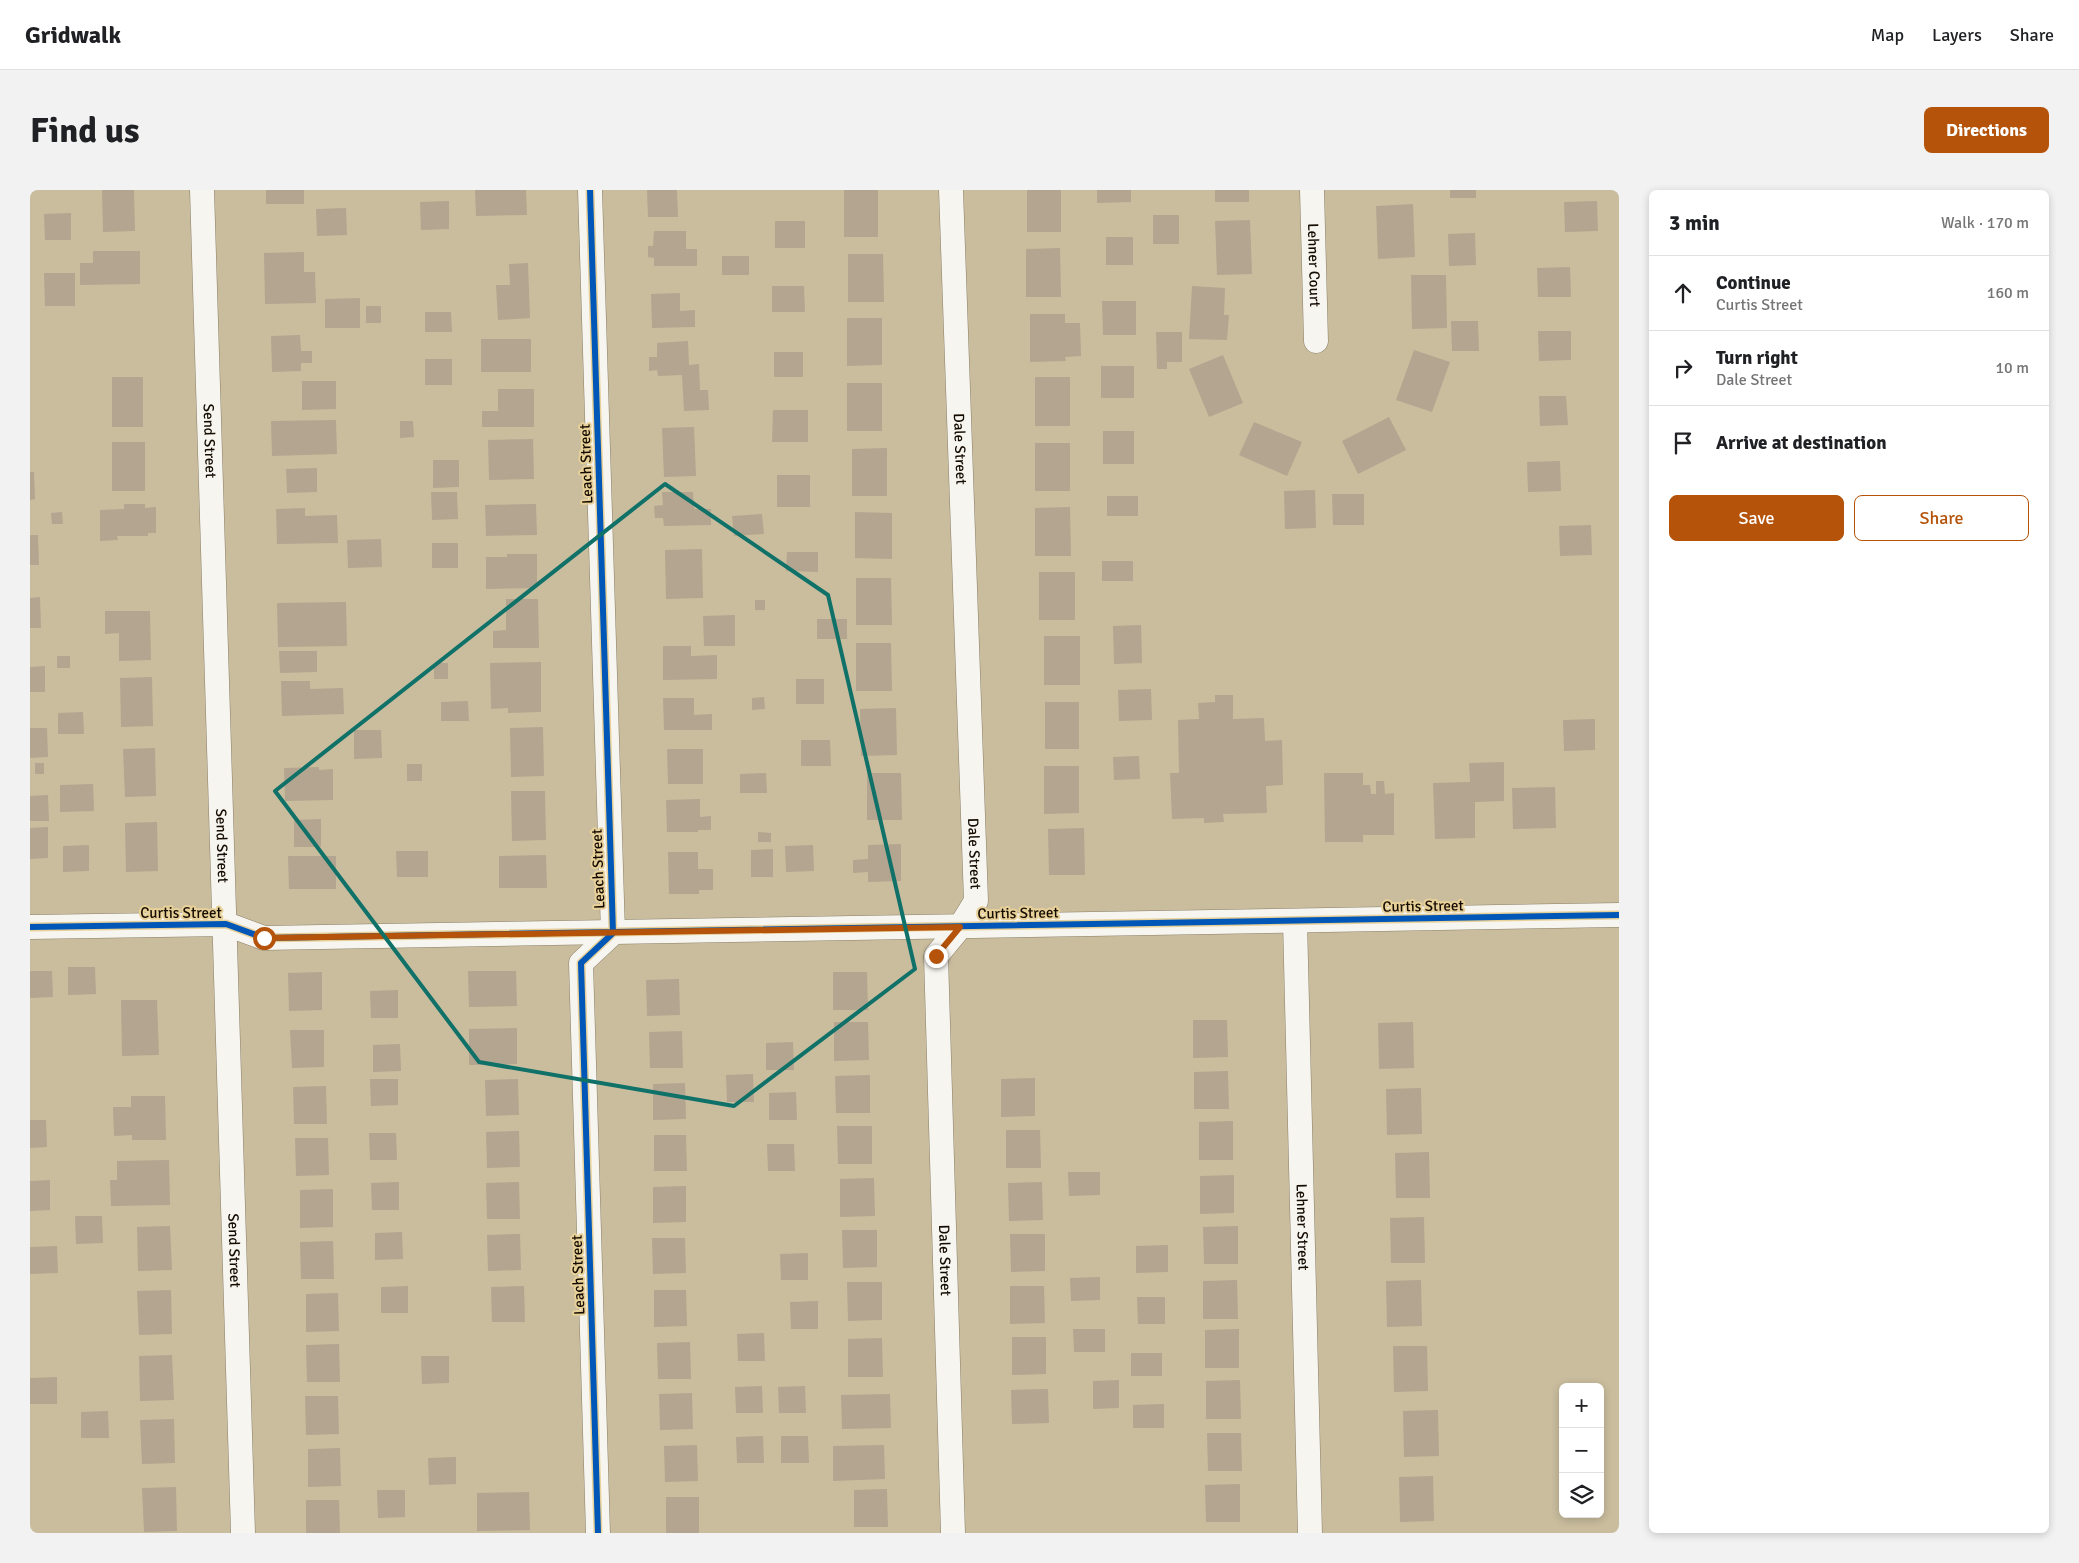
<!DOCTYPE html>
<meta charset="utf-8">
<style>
:root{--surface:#fff;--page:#f2f2f2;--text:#202124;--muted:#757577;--line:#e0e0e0;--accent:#b45309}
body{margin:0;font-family:Signika,sans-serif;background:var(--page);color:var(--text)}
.controls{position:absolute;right:15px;bottom:15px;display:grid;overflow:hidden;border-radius:8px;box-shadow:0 2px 8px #0003}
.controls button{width:45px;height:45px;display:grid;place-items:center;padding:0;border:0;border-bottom:1px solid var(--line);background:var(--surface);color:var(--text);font:25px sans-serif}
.stop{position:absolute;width:15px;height:15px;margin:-11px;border:4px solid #b45309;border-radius:50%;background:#fff}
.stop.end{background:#b45309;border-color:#fff;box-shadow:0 1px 5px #0008}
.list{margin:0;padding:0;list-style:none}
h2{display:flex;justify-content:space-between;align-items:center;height:65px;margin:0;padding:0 20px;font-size:21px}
h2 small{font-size:16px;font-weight:400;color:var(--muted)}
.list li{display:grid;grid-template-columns:32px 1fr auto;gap:15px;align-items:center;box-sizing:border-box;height:75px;padding:0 20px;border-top:1px solid var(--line)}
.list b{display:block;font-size:19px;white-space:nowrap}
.list p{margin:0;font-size:16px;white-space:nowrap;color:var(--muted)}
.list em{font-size:16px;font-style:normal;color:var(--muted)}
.actions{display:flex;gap:10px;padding:15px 20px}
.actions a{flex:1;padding:11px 0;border:1px solid var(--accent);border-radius:8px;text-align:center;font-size:18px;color:var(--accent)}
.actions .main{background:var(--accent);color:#fff}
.icon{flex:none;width:28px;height:28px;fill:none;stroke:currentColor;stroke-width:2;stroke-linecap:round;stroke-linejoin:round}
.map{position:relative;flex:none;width:1589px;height:1343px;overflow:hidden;border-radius:8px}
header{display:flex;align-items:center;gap:30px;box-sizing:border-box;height:70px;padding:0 25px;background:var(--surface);border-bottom:1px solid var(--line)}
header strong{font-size:24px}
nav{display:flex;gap:28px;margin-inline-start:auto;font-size:18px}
.intro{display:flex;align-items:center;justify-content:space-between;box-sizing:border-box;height:120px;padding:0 30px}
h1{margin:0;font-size:35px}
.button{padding:12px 22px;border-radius:8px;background:var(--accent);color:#fff;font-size:18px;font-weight:700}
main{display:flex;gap:30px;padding:0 30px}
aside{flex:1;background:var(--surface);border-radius:8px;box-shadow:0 2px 8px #0003}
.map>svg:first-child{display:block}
.building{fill:#b3a58f}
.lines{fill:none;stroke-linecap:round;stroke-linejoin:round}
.street-casing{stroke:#897f67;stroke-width:25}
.street{stroke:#f7f5f0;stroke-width:24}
.cycleway-casing{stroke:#e8d199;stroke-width:9}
.cycleway{stroke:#0057b8;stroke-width:6}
.route{stroke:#b45309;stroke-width:6}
.marked{fill:none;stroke:#0f7168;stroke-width:4;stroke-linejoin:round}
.labels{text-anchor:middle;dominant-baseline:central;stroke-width:4;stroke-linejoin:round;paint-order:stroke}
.street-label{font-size:15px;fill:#140b00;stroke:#e8d199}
</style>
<header>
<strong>Gridwalk</strong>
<nav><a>Map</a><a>Layers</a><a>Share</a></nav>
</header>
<div class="intro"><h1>Find us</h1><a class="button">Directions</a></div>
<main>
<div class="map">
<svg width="1589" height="1343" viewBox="0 0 1589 1343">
<rect width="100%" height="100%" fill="#cabd9e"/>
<!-- building -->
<path class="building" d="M72,0H104L105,41L73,42Z
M236,0H274V14H236Z
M445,0H496L497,25L446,26Z
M617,0H647L648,27H618Z
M814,0H848V47H814Z
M997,0H1031V42H997Z
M1067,0H1101V12L1067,13Z
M1185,0H1219V12H1185Z
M1420,0H1446V8H1420Z
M419,11V39L391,40L390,12Z
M1567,11L1568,41L1535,42L1534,12Z
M1383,14L1385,67L1348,69L1346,16Z
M316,18L317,45L287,46L286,19Z
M41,23V50H15L14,24Z
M1123,25H1149V54H1123Z
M1220,30L1222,84L1187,85L1185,31Z
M745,31H775V58H745Z
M624,41H656V59H667V76H624V68L618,67V56H623Z
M1445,43L1446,75L1419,76L1418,44Z
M1076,47H1103V75H1076Z
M1030,58L1031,107H996V59Z
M63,61H110V94L50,95V73H63Z
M274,62V82H285L286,113L235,114L234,63Z
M818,64H853L854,112H818Z
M692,66H719V85H692Z
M498,73L500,128L468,130L466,95H480L479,74Z
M1540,77L1541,107H1508L1507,78Z
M14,83H45V116H15Z
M1381,85H1416L1417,138L1382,139Z
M742,96H774L775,122H742Z
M1162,96L1195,98L1194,125H1199L1197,150L1159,149Z
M650,103V121L665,120V137L622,138L621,104Z
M330,108V138H295V109Z
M1072,111H1106V145H1073Z
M336,116H351V133H336Z
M395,122H421L422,142H395Z
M1000,124H1035V133H1050L1051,166L1035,167L1036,171L1000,172Z
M817,128H852V175L817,176Z
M1421,131H1448L1449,161H1422Z
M1508,141H1541V170L1509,171Z
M1126,142H1152V172H1137V179H1127Z
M270,145L271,161H282V173H271V181L242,182L241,146Z
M451,149H501V182H451Z
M658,151L659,175L669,174L670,200H678L679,220L654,221L652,185L628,186L627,180L619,181V167H627V153Z
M1384,160L1420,172L1402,222L1366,210Z
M744,162H773V187H744Z
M1193,165L1213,213L1179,227L1159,179Z
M395,169H422V195H395Z
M1071,176H1104V208H1071Z
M82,187H113V237H82Z
M1005,187H1040V236H1005Z
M272,191H306V219L272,220Z
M817,193H852V241H817Z
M468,199H504V237H452V221H468Z
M1509,206H1536L1538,235L1510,236Z
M743,220H778V252H742Z
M1359,227L1376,260L1328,284L1312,251Z
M306,230L307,264L242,266L241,231Z
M370,231H383L384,247L370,248Z
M1224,232L1272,252L1257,286L1209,265Z
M664,237L666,286L634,287L632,238Z
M1073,241H1104V274H1073Z
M503,249L504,289L459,290L458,250Z
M82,252H115V301H82Z
M1005,253H1040V301H1005Z
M857,258V306H822V259Z
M403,270H429V297L403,298Z
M1530,271L1531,301L1498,302L1497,272Z
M287,278V302L257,303L256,279Z
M0,282H4L5,309L0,310Z
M747,285H780V317H747Z
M1285,300L1286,338L1255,339L1254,301Z
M401,302H427L428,329L402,330Z
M632,302H663L664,319H681V335L634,336L633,328H625L624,316L633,315Z
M1302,304H1334V335H1303Z
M1077,306H1108V326H1077Z
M94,314H115V318L126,317V343H118V346H87L88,350L70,351V320L94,319Z
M506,314L507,345L456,346L455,315Z
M1040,317L1041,366H1005V318Z
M275,318V326L307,325L308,353L247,354L246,319Z
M32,322L33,334H22L21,323Z
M825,322L862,323V369L825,368Z
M732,324L734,344L704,346L702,326Z
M1561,335L1562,365L1530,366L1529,336Z
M0,345H8L9,375H0Z
M351,349L352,377L318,378L317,350Z
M402,353H428V378H402Z
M672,359L673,408L636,409L635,360Z
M757,362H788V382L756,381Z
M477,364H507V398L456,399V367H477Z
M1072,371H1103V391H1072Z
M1009,382H1045V430H1009Z
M826,388H861L862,435H826Z
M10,407L11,438H0V408Z
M476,409H508L509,458H463V441L476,440Z
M725,410H735V420H725Z
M316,412L317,456L248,457L247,413Z
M75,421H120L121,470L89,471V443L75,444Z
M705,425V456H674L673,426Z
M787,429H817V449H787Z
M1111,435L1112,473L1084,474L1083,436Z
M1014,446H1050V495H1014Z
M826,453H861L862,501H826Z
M633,456H661V466L687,465V489L633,490Z
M249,461H287V482L250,483Z
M27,466H40V478H27Z
M511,472V522L478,523V518L461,519L460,473Z
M404,473H418V489H404Z
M15,476V502H0V477Z
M122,487L123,536L91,537L90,488Z
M766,489H794V514H766Z
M251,491H280V499L313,498L314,524L252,526Z
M1121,499L1122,530L1089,531L1088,500Z
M1185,505H1203V529L1234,528L1235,551L1252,550L1253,595L1236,596L1237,623L1193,624L1194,632L1174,633V628L1142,629L1140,583H1149L1148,530L1169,529L1168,513L1185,512Z
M734,507L735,519L722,520V508Z
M633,508H664V525L682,524V540H634Z
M438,511L439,531H411V512Z
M1015,512H1049V559H1015Z
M866,518L867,565L831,566L830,519Z
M53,522L54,544H28V523Z
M1565,529V560L1534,561L1533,530Z
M513,537L514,586L481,587L480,538Z
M0,538H17L18,567L0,568Z
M324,540H351L352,568L324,569Z
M771,550H800L801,576H771Z
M125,558L126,606L95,607L93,559Z
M637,559H673V594H638Z
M1109,566L1110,589L1084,590L1083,567Z
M1474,572V611L1445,612V648L1405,649L1403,593L1440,592L1439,573Z
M5,573H14V584H5Z
M377,574H392V591H377Z
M1014,576H1049V623L1014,624Z
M289,577V580L303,579V610L255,611L254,578Z
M736,583L737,603H710V584Z
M837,583H871L872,630H837Z
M1294,583H1333V595H1340L1341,604H1346V591H1354L1355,604L1364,603V645H1333V652H1295Z
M63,594L64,621L30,622V595Z
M1525,597L1526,638L1483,639L1482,598Z
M481,601H515L516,650L482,651Z
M18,605L19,631H0V606Z
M670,609V627L681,626V640H668V642H637L636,610Z
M291,629V657H264V630Z
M127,632L128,681L96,682L95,633Z
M18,637V668L0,669V638Z
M1054,638L1055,685H1019L1018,639Z
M728,642L741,643V652H728Z
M871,654V691L838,692V682L823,683V670L838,669V655Z
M59,655V681L33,682V656Z
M783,655L784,681L756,682L755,656Z
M743,659V687H721V660Z
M366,661H398V687H367Z
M638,662H668V679H683V700H669V704H639Z
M516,665L517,698H469V666Z
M258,666H306V699H259Z
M38,777H65L66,804L38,805Z
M0,781H22L23,807L0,808Z
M438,781H486L487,816L439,817Z
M292,782V820L259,821L258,783Z
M803,782H837L838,820H803Z
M649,789L650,825L617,826L616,790Z
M368,800V828H341L340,801Z
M91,810H127L129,865L92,866Z
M1163,830H1197L1198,867L1163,868Z
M804,832H838L839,870L804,871Z
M1383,832L1384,878L1349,879L1348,833Z
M487,838V874L439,875V839Z
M260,840H294V877L262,878Z
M652,841L653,878H620L619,842Z
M763,852L764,880H736V853Z
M370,854L371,881L343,882V855Z
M1198,881L1199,919H1164V882Z
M723,884L724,912H697L696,885Z
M840,885V923H806L805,886Z
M1005,888V926L971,927V889Z
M340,889H368V915L341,916Z
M488,889L489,925L456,926L455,890Z
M655,893L656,929L623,930V894Z
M296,896L297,934H264L263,897Z
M1391,898L1392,944L1357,945L1356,899Z
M766,902L767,930H739V903Z
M101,906H135L136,950H102V945L84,946L83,917H101Z
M0,930H16L17,957L0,958Z
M1203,931V970H1169V932Z
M807,936H842V974H808Z
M976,940H1010L1011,978H976Z
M489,941L490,977L457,978L456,942Z
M339,943H366L367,970H340Z
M624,945H656L657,981H624Z
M265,948H298L299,985L266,986Z
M737,954H764L765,981H738Z
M1399,962L1400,1008H1366L1365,963Z
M139,970L140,1015L81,1016L80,990H87V971Z
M1038,982H1070V1005L1039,1006Z
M1204,985V1023L1170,1024V986Z
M844,988L845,1026L810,1027V989Z
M20,990V1020L0,1021V991Z
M369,992V1020H342L341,993Z
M489,992L490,1029H457L456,993Z
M1012,992L1013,1030L979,1031L978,993Z
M656,996V1032L623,1033V997Z
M303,999V1037L270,1038V1000Z
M45,1026H72L73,1053L46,1054Z
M1394,1027L1395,1073H1361L1360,1028Z
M140,1036L142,1080L108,1081L107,1037Z
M1208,1036V1074H1174L1173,1037Z
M812,1040H847V1077L813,1078Z
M372,1042L373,1069L345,1070V1043Z
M490,1044L491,1080L458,1081L457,1045Z
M980,1044H1015V1081L981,1082Z
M622,1048H655L656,1083L623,1084Z
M303,1051L304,1089H271L270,1052Z
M1138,1055V1082L1106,1083V1056Z
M27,1056L28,1083L0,1084V1057Z
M778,1063V1090H751L750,1064Z
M1070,1087V1110L1041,1111L1040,1088Z
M1207,1090L1208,1129H1173V1091Z
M1391,1090L1392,1136L1357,1137L1356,1091Z
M817,1092H852V1130L818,1131Z
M378,1096V1123H351V1097Z
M494,1096L495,1132H462L461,1097Z
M980,1096H1014L1015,1133L980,1134Z
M141,1100L142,1144L109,1145L107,1101Z
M624,1100H656L657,1136L624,1137Z
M308,1103L309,1141L276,1142V1104Z
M1107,1107H1135V1134H1108Z
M788,1111V1139H761L760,1112Z
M1043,1139H1075V1162H1044Z
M1209,1139V1178H1175V1140Z
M734,1143L735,1171H708L707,1144Z
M982,1147H1016V1184L982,1185Z
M852,1148L853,1187H818V1149Z
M660,1152L661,1189H628L627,1153Z
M309,1154L310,1192H277L276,1155Z
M1363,1156H1397L1398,1201L1364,1202Z
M1101,1163H1132V1186H1101Z
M142,1165L144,1210L110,1211L109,1166Z
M391,1166H419V1193L392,1194Z
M27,1187V1214H0V1188Z
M1089,1190V1218L1063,1219V1191Z
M1210,1190L1211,1229H1176V1191Z
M732,1196L733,1223H706L705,1197Z
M775,1196L776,1223H749L748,1197Z
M1018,1199L1019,1233L982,1234L981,1200Z
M662,1203L663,1239L630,1240L629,1204Z
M860,1204L861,1238L812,1239L811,1205Z
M275,1206H308L309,1244L276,1245Z
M1134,1214V1238H1103V1215Z
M1408,1220L1409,1266L1374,1267L1373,1221Z
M78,1221L79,1248H51V1222Z
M144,1229L145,1273L112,1274L110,1230Z
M1177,1243H1211L1212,1281H1178Z
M733,1246L734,1273H707L706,1247Z
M751,1246H778L779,1273H751Z
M667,1255L668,1291L635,1292L634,1256Z
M854,1255L855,1289L803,1291V1256Z
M310,1258L311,1296L278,1297V1259Z
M426,1267V1294L399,1295L398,1268Z
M1403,1286L1404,1331L1370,1332L1369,1287Z
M1210,1294V1332H1176L1175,1295Z
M146,1297L147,1341L114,1342L112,1298Z
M857,1299L858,1337H824V1300Z
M347,1300H375V1327L348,1328Z
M499,1302L500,1340L447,1341V1303Z
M636,1307H669V1343H636Z
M276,1310H309L310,1343H276Z"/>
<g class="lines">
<!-- street casing -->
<g class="street-casing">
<g id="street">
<path id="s1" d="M172,0L213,1343"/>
<path d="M560,0L583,743L551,773L568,1343"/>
<path id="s2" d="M921,0L946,711L930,737L906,766L923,1343"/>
<path id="s3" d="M1282,0L1286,151"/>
<path id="s4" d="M1265,731L1280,1343"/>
<path d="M0,737L196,734L234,748L1589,725"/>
</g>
</g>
<!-- street -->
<use href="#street" class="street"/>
<!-- cycleway casing -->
<g class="cycleway-casing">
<path id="cycleway" d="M560,0L583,743L551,773L568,1343
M0,737L196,734L234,748L1589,725"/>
</g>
<!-- cycleway -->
<use href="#cycleway" class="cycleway"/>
</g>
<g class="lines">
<!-- route -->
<path class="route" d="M234,748L930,737L906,766"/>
</g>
<!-- marked area -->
<path class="marked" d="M635,294L798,405L885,779L704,916L449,872L245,601Z"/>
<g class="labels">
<!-- street labels -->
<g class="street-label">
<text stroke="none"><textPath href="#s3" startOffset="75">Lehner Court</textPath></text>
<text stroke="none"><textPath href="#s1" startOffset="251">Send Street</textPath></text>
<text stroke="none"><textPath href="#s2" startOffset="259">Dale Street</textPath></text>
<text transform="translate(556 274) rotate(-92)">Leach Street</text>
<text stroke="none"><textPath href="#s1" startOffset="656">Send Street</textPath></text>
<text stroke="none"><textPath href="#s2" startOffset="664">Dale Street</textPath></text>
<text transform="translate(568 679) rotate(-92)">Leach Street</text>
<text transform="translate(1393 716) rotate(-1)">Curtis Street</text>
<text x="151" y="723">Curtis Street</text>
<text transform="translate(988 723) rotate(-1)">Curtis Street</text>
<text stroke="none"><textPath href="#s4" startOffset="306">Lehner Street</textPath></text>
<text stroke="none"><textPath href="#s1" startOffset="1061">Send Street</textPath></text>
<text stroke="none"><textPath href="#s2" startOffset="1084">Dale Street</textPath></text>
<text transform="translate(548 1085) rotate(-92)">Leach Street</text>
</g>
</g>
</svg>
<div class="controls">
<button>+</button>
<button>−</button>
<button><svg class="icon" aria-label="layers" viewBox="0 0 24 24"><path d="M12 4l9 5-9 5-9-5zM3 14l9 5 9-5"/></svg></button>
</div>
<div class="stop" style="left:234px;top:748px"></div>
<div class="stop end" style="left:906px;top:766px"></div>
</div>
<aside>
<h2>3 min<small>Walk · 170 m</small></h2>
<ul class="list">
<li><svg class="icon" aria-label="ahead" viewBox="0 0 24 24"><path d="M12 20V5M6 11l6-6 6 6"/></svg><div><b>Continue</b><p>Curtis Street</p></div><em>160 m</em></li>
<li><svg class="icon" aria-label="right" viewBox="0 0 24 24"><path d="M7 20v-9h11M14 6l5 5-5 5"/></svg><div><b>Turn right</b><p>Dale Street</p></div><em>10 m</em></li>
<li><svg class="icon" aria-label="arrive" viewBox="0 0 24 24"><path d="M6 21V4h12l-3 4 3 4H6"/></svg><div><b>Arrive at destination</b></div></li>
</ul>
<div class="actions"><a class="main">Save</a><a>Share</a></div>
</aside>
</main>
